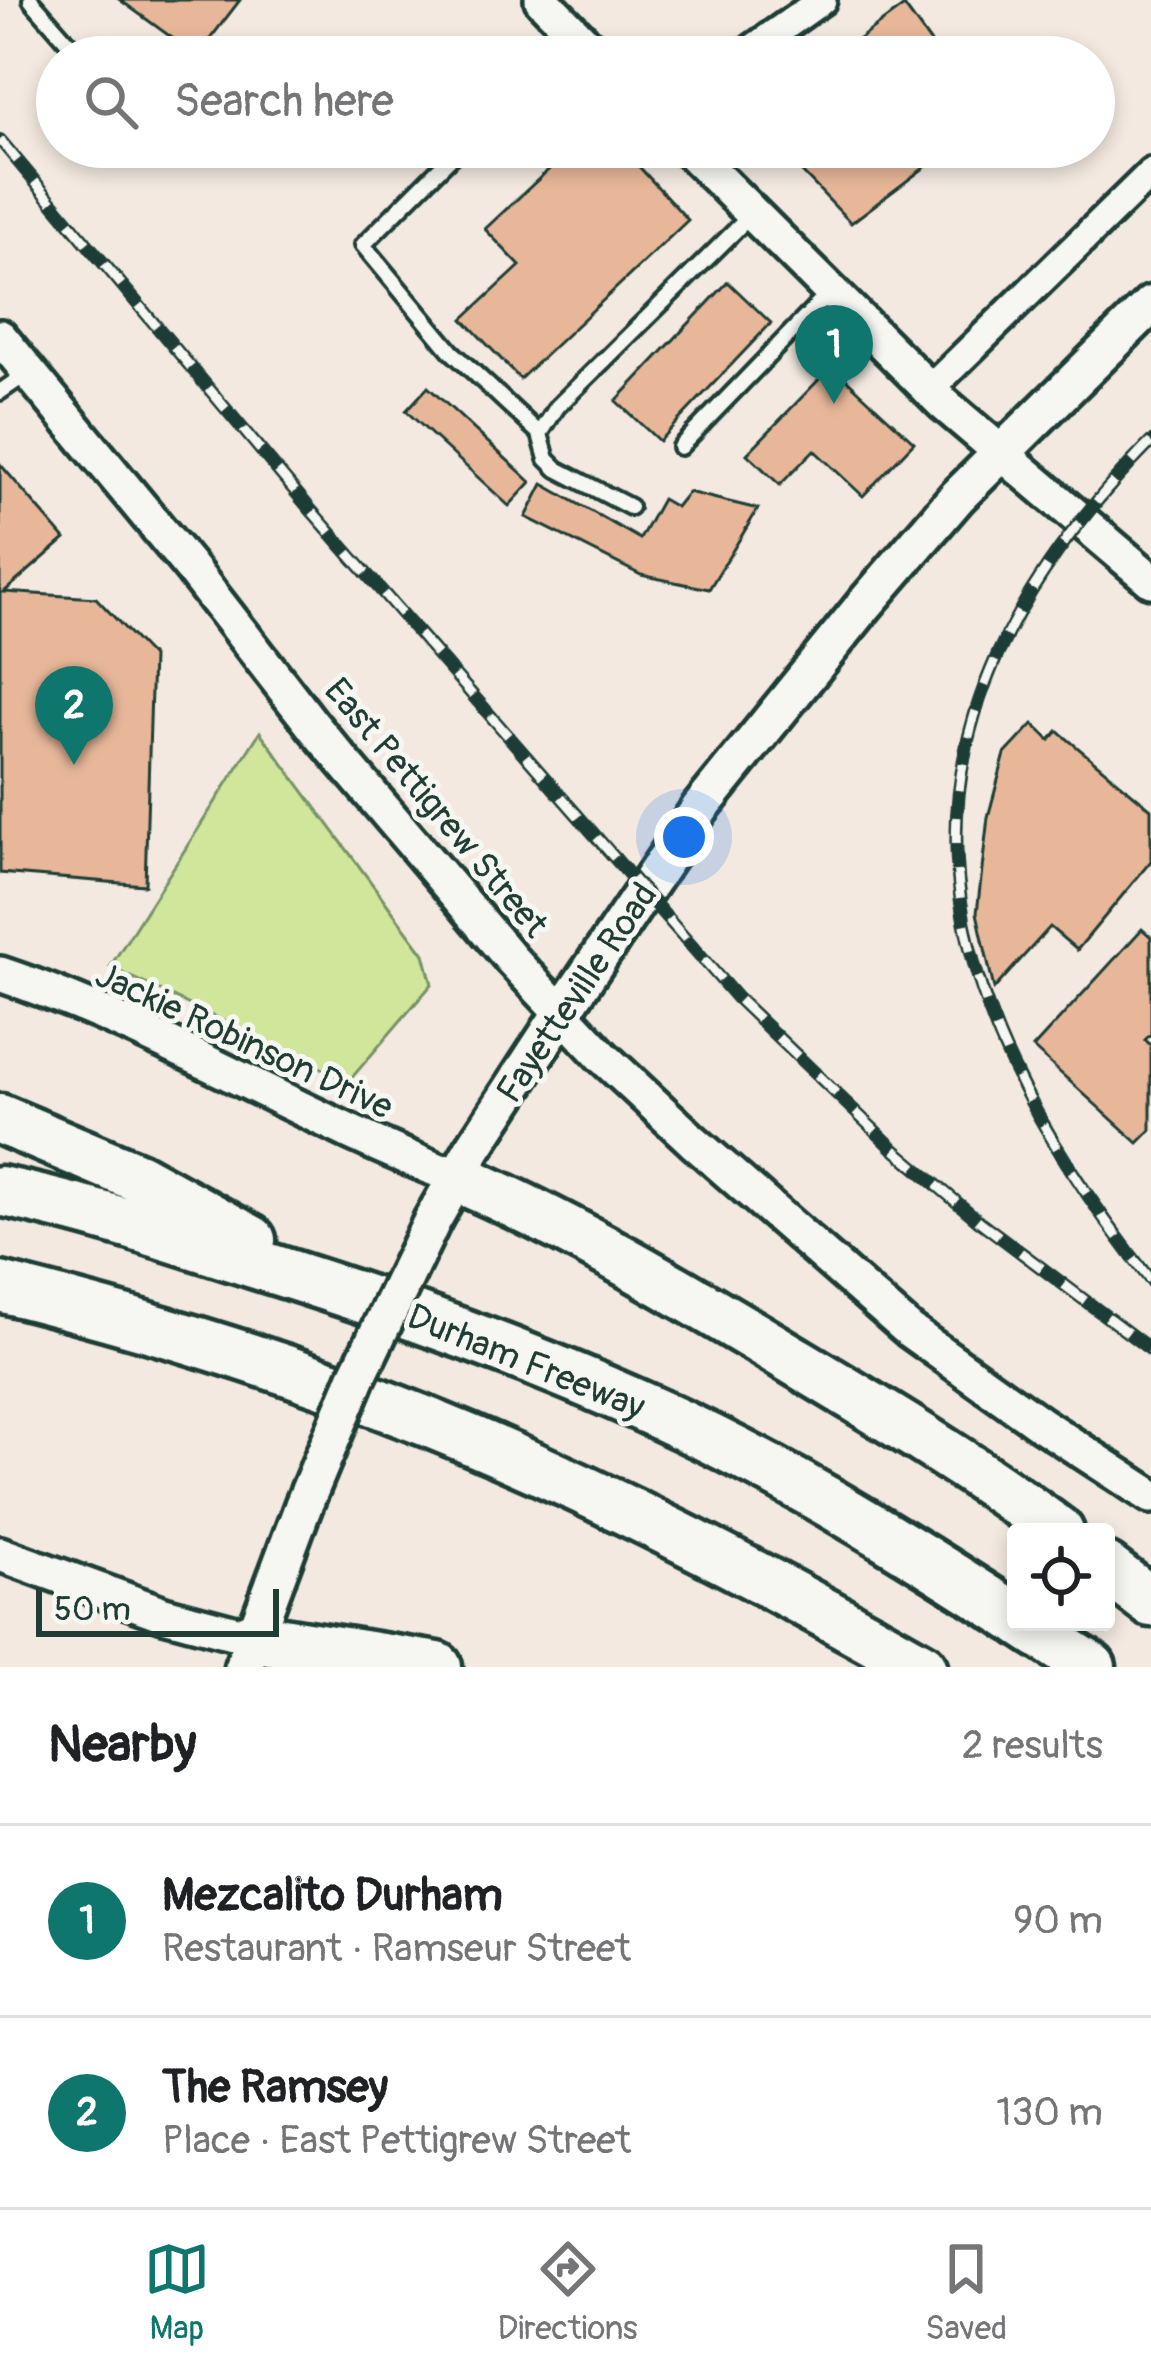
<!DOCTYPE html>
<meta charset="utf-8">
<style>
:root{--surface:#fff;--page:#f6f6f6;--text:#202124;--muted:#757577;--line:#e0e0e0;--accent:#0f766e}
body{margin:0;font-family:Pangolin,sans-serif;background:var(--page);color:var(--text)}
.controls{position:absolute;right:36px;bottom:36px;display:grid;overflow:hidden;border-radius:12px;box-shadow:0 6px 18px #0003}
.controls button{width:108px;height:108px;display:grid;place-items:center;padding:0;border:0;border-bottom:3px solid var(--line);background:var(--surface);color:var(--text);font:60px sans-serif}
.scale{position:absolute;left:36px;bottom:30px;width:243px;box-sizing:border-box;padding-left:12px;border:6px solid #1f3d34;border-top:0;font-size:33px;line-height:42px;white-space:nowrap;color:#1f3d34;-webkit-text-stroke:9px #f6f6f2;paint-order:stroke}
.you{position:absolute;left:684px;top:837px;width:42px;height:42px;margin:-30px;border:9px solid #fff;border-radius:50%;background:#1a73e8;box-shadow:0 0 0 18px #1a73e833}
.badge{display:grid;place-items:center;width:78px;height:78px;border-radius:50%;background:var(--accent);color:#fff;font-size:39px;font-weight:700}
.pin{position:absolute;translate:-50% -99px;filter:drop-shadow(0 3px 6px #0008)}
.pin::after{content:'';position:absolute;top:63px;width:42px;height:36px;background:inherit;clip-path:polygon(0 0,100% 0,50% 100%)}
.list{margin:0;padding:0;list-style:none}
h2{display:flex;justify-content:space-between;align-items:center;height:156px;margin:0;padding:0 48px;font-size:51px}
h2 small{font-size:39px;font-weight:400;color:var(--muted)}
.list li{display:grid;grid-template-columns:78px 1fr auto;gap:36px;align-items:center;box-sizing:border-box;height:192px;padding:0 48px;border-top:3px solid var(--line)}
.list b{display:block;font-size:45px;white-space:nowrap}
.list p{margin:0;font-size:39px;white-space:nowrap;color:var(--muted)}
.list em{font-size:39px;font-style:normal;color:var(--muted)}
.icon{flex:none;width:66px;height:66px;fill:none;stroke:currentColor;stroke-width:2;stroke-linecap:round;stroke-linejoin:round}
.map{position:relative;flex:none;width:1151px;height:1667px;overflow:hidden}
.search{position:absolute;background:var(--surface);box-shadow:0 6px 18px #0003;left:36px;right:36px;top:36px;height:132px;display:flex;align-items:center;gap:30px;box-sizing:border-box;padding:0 42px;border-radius:66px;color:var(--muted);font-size:45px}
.sheet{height:540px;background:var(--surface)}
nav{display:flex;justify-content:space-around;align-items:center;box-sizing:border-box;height:168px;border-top:3px solid var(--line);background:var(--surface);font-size:33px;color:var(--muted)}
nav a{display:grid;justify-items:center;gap:6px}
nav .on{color:var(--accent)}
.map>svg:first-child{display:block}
.green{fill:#cfe69b;stroke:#779268;stroke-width:3}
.building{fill:#e8b799;stroke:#1f3d34;stroke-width:3}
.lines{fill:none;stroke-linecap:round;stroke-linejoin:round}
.service-casing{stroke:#1f3d34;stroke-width:22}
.minor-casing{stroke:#1f3d34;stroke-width:36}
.tertiary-casing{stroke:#1f3d34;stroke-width:42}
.secondary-casing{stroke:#1f3d34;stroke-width:45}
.motorway-casing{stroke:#1f3d34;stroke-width:57}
.service{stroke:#f6f6f2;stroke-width:14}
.minor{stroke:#f6f6f2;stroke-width:27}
.tertiary{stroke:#f6f6f2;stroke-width:33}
.secondary{stroke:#f6f6f2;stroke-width:36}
.motorway{stroke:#f6f6f2;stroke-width:48}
.rail-casing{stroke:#1f3d34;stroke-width:14}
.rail{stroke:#f6f6f2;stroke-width:9;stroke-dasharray:27;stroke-linecap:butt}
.secondary-bridge-casing{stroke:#1f3d34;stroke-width:45;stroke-linecap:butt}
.secondary-bridge{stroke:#f6f6f2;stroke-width:36}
.labels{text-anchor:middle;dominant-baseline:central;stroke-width:10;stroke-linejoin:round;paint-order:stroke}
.street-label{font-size:36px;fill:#1f3d34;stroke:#f6f6f2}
</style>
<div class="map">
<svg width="1151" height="1667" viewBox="0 0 1151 1667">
<rect width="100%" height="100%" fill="#f3e9e0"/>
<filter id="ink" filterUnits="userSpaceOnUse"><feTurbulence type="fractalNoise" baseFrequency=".00833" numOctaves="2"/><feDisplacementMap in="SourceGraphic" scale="24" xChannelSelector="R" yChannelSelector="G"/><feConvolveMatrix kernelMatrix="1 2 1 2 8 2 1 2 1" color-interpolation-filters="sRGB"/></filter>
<g filter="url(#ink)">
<!-- green -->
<path class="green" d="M260,732L424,954L432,984L349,1081L110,967Z"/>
<!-- building -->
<path class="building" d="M120,0H240L197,56Z
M904,6L941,57H873L859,39Z
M573,147H621L688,220L520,379L463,319L520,266L485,229Z
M778,147H916L928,165L851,223Z
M728,282L771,323L659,441L616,401Z
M832,366L914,442L863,496L814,450L780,485L747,454Z
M428,387L531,482L509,506L406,411Z
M0,464L65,539L4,592L96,598L152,657L145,885L0,873Z
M543,484L640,539L662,499L676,507L688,492L758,509L709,589L641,575L526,517Z
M1033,724L1050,740L1058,731L1151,809V861L1077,950L1050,927L994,989L977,913L988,817L1005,754Z
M1142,929L1151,937V1034L1145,1040L1151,1045V1130L1138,1143L1033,1048Z"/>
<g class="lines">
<!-- service casing -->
<g class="service-casing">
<path id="service" d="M31,0L81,57
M552,57L576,35
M461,147L363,245L451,351L540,434
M0,392L29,372
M680,447L830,292
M630,507L557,469L547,459L540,434L557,407L752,214"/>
</g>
<!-- minor casing -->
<g class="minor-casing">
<path id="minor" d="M741,57L822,0
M929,390L1151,173"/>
</g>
<!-- tertiary casing -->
<g class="tertiary-casing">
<path id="tertiary" d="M542,0L598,57
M686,147L944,404L1151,580
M0,337L190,567L314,727L512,960L603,1057L693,1141L910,1331L1039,1423L1151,1496
M0,974C159,1027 300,1118 456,1177
M0,1554L164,1614L251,1637"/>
</g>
<!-- secondary casing -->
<g class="secondary-casing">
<path id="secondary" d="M433,1219L473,1149L561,1014L700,808L865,604L957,497L1151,305
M243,1667L304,1504"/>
</g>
<!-- motorway casing -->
<g class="motorway-casing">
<path id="motorway" d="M0,1119L137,1177L251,1240
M456,1177C568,1225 675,1289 780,1352C875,1409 970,1465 1059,1532
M0,1191C86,1209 169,1236 253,1263C409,1311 564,1367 711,1439C816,1491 917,1554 1016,1618
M0,1287C144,1323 287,1366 425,1421C597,1490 761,1576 922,1667
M1106,1568L1151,1602
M1022,1622L1091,1667
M251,1637L437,1667"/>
</g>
<!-- service -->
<use href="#service" class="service"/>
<!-- minor -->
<use href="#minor" class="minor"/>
<!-- tertiary -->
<use href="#tertiary" class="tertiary"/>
<!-- secondary -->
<use href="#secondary" class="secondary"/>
<!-- motorway -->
<use href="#motorway" class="motorway"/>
<!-- rail casing -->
<g class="rail-casing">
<path id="rail" d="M0,140L310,509L737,998L894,1149L979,1221L1151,1350
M1151,442C868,729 916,983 1151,1281"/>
</g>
<!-- rail -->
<use href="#rail" class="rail"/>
<!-- secondary-bridge casing -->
<g class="secondary-bridge-casing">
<path id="secondary-bridge" d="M304,1504L357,1377L433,1219"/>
</g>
<!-- secondary-bridge -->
<use href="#secondary-bridge" class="secondary-bridge"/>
</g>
</g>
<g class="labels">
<!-- street labels -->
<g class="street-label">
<text transform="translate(436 808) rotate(50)">East Pettigrew Street</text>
<text transform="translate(577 993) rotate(-56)">Fayetteville Road</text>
<text transform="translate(244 1041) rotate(25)">Jackie Robinson Drive</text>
<text transform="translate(526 1362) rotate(22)">Durham Freeway</text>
</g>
</g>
</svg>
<div class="controls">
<button><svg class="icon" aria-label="locate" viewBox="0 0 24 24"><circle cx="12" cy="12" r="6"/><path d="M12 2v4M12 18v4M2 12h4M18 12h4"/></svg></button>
</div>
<div class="scale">50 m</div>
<div class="you"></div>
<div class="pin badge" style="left:834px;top:404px">1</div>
<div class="pin badge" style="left:74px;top:765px">2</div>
<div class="search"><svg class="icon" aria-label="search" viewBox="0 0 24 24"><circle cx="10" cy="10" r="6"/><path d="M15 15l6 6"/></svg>Search here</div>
</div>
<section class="sheet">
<h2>Nearby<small>2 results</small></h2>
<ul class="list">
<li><span class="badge">1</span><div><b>Mezcalito Durham</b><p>Restaurant · Ramseur Street</p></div><em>90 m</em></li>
<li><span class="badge">2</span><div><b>The Ramsey</b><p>Place · East Pettigrew Street</p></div><em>130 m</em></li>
</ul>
</section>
<nav>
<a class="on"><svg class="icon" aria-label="map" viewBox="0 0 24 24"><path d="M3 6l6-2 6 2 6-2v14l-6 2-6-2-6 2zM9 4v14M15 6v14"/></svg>Map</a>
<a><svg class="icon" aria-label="directions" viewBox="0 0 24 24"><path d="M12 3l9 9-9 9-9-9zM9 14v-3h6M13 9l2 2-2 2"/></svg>Directions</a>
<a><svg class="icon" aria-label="saved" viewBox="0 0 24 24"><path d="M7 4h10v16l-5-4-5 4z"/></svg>Saved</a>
</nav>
